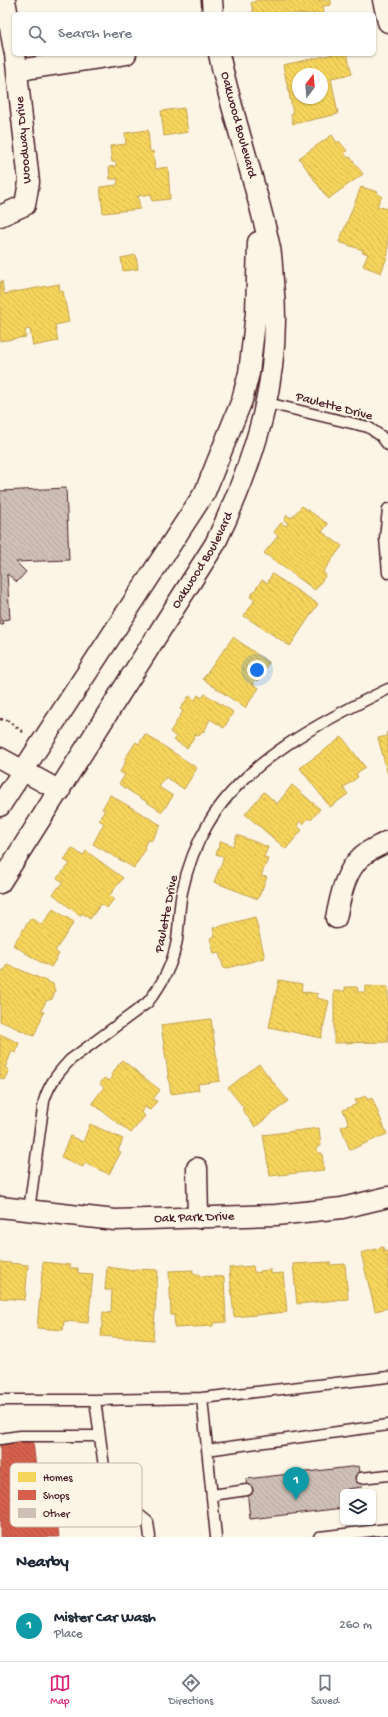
<!DOCTYPE html>
<style>
:root{--surface:#fff;--page:#f6f6f7;--text:#1f2937;--muted:#747a83;--line:#e0e1e3;--accent:#db2777}
body{margin:0;font-family:"Gochi Hand",sans-serif;background:var(--page);color:var(--text)}
.controls{position:absolute;right:12px;bottom:12px;display:grid;overflow:hidden;border-radius:6px;box-shadow:0 1px 3px #0004}
.controls button{width:36px;height:36px;display:grid;place-items:center;padding:0;border:0;border-bottom:1px solid var(--line);background:var(--surface);color:var(--text);font:20px sans-serif}
.compass{position:absolute;left:292px;top:68px;width:36px;height:36px;border-radius:50%;background:var(--surface);box-shadow:0 1px 3px #0004;rotate:16deg}
.you{position:absolute;left:257px;top:670px;width:14px;height:14px;margin:-10px;border:3px solid #fff;border-radius:50%;background:#1a73e8;box-shadow:0 0 0 6px #1a73e833}
.badge{display:grid;place-items:center;width:26px;height:26px;border-radius:50%;background:var(--accent);color:#fff;font-size:13px;font-weight:700}
.pin{position:absolute;translate:-50% -33px;filter:drop-shadow(0 1px 2px #0008)}
.pin::after{content:'';position:absolute;top:21px;width:14px;height:12px;background:inherit;clip-path:polygon(0 0,100% 0,50% 100%)}
.list{margin:0;padding:0;list-style:none}
h2{display:flex;justify-content:space-between;align-items:center;height:52px;margin:0;padding:0 16px;font-size:17px}
h2 small{font-size:13px;font-weight:400;color:var(--muted)}
.list li{display:grid;grid-template-columns:26px 1fr auto;gap:12px;align-items:center;box-sizing:border-box;height:72px;padding:0 16px;border-top:1px solid var(--line)}
.list b{display:block;font-size:15px;white-space:nowrap}
.list p{margin:0;font-size:13px;white-space:nowrap;color:var(--muted)}
.list em{font-size:13px;font-style:normal;color:var(--muted)}
.icon{flex:none;width:22px;height:22px;fill:none;stroke:currentColor;stroke-width:2;stroke-linecap:round;stroke-linejoin:round}
.map{position:relative;flex:none;width:388px;height:1537px;overflow:hidden}
.search{position:absolute;background:var(--surface);box-shadow:0 1px 3px #0004;left:12px;right:12px;top:12px;height:44px;display:flex;align-items:center;gap:10px;box-sizing:border-box;padding:0 14px;border-radius:6px;color:var(--muted);font-size:15px}
.sheet{height:124px;background:var(--surface)}
nav{display:flex;justify-content:space-around;align-items:center;box-sizing:border-box;height:56px;border-top:1px solid var(--line);background:var(--surface);font-size:11px;color:var(--muted)}
nav a{display:grid;justify-items:center;gap:2px}
nav .on{color:var(--accent)}
.map>svg:first-child{display:block}
.homes{fill:url(#homes-back-hatch);stroke:#c29e4d;fill-rule:evenodd}
.shops{fill:url(#shops-back-hatch);stroke:#ac4c43}
.building{fill:url(#building-back-hatch);stroke:#4a1f2b}
.lines{fill:none;stroke-linecap:round;stroke-linejoin:round}
.service-casing{stroke:#4a1f2b;stroke-width:13}
.minor-casing{stroke:#4a1f2b;stroke-width:23}
.path{stroke:#4a1f2b;stroke-width:2.5;stroke-dasharray:3 3;stroke-linecap:butt}
.service{stroke:#fcf5e5;stroke-width:10}
.minor{stroke:#fcf5e5;stroke-width:20}
.labels{text-anchor:middle;dominant-baseline:central;stroke-width:4;stroke-linejoin:round;paint-order:stroke}
.street-label{font-size:13px;fill:#4a1f2b;stroke:#fcf5e5}
.key{fill:#fcf5e5;stroke:#c7b5ad;stroke-width:1}
.key-label{font-size:11px;fill:#4a1f2b}
</style>
<div class="map">
<svg width="388" height="1537" viewBox="0 0 388 1537">
<defs>
<pattern id="homes-back-hatch" width="6" height="6" patternUnits="userSpaceOnUse"><rect width="6" height="6" fill="#f6d55c"/><path d="M-1 5l2 2M0 0l6 6M5-1l2 2" fill="none" stroke="#d4b650"/></pattern>
<pattern id="shops-back-hatch" width="6" height="6" patternUnits="userSpaceOnUse"><rect width="6" height="6" fill="#d6604d"/><path d="M-1 5l2 2M0 0l6 6M5-1l2 2" fill="none" stroke="#b04f40"/></pattern>
<pattern id="building-back-hatch" width="6" height="6" patternUnits="userSpaceOnUse"><rect width="6" height="6" fill="#cfc0b7"/><path d="M-1 5l2 2M0 0l6 6M5-1l2 2" fill="none" stroke="#b3a59e"/></pattern>
</defs>
<rect width="100%" height="100%" fill="#fcf5e5"/>
<filter id="ink" filterUnits="userSpaceOnUse"><feTurbulence type="fractalNoise" baseFrequency=".025" numOctaves="2"/><feDisplacementMap in="SourceGraphic" scale="8" xChannelSelector="R" yChannelSelector="G"/><feConvolveMatrix kernelMatrix="1 2 1 2 8 2 1 2 1" color-interpolation-filters="sRGB"/></filter>
<g filter="url(#ink)">
<!-- homes -->
<path class="homes" d="M258,0H331V5L323,6L324,14H254L251,3Z
M334,54H347L352,74L331,78L338,114L293,124L291,114L293,113L283,65ZM298,74H322V98H298Z
M184,108L188,132L164,136L161,111Z
M148,130L150,152L153,151L155,169L168,167L170,199L152,201L151,194L138,196L140,209L103,213L100,187L117,185L118,179H110L109,167L116,166V162H112L110,146L126,144L125,133Z
M332,135L337,143L339,141L347,151L344,153L348,158L350,157L363,174L328,199L299,158Z
M361,187L378,192L377,194L382,196L377,206L388,209V254L381,273L363,266L368,254L362,252L363,250L339,242Z
M136,255L138,269L123,271L121,258Z
M2,281L4,294L59,284L60,292L63,291L69,322L55,325L58,341L33,346L30,329L25,330L26,337L0,341V282Z
M302,506L328,524L322,532L342,546L323,572L326,575L315,590L264,553L278,536L274,532L281,523L286,526L288,523L284,520L287,515L291,518Z
M272,574L318,604L290,646L244,616L255,600L250,597L262,580L267,583Z
M233,637L269,663L259,676L260,678L258,681L256,679L253,684L259,688L245,708L203,679Z
M205,694L233,712L224,728L210,719L204,732L203,730L199,736L196,734L187,748L174,740L176,737L170,732L183,711L180,709L189,696L195,700L198,695L202,698Z
M388,732V775L378,738L387,736L386,733Z
M145,734L197,768L184,789L166,777L159,787L173,796L162,812L119,784L125,775L120,772L126,761L124,760L136,742L139,744Z
M342,737L365,767L356,774L358,777L343,788L348,794L330,807L300,768Z
M292,785L320,809L311,820L309,818L303,824L300,821L297,826L302,830L286,849L245,814L264,792L277,804Z
M110,795L161,825L151,841L148,839L144,847L145,850L134,868L93,844L104,823L99,820L105,810L102,809Z
M237,835L268,847L264,857L268,859L261,876L267,877L258,899L214,882L224,857L216,854L221,841L233,846Z
M72,848L83,856L86,851L123,878L109,896L114,899L107,908L101,904L90,919L82,913L80,916L53,894L63,882L57,878L70,864L64,860Z
M53,909L74,922L55,951L59,954L51,967L46,964L45,965L13,945L31,918L42,925Z
M255,917L265,958L224,969L219,953L214,954L210,938L215,936L213,928Z
M7,964L53,984L55,991L52,999L46,1001L41,1011L44,1012L34,1036L0,1021V974L2,970L4,971Z
M279,980L302,984L301,991L306,992L305,994H307V992L318,994L317,998L329,1001L321,1038L269,1027Z
M365,986L388,987V1042L334,1043V991H345V987H357L358,992H365Z
M211,1019L220,1081L198,1084L199,1090L171,1094L161,1025Z
M0,1034L19,1043L15,1053L12,1051L5,1068L9,1070L4,1080L0,1078Z
M122,1060L160,1090L153,1099L157,1101L150,1110L145,1107L141,1112L145,1116L131,1133L92,1103L104,1087L100,1084L104,1078L109,1081L112,1076L111,1075Z
M259,1064L288,1101L255,1127L242,1109L244,1108L228,1088Z
M366,1096L367,1100L372,1098L387,1134L350,1150L341,1127L349,1124L343,1110L357,1104L355,1100Z
M90,1124L123,1139L118,1151L121,1152L109,1174L84,1163L83,1167L61,1157L70,1136L83,1142Z
M319,1128L321,1146L317,1147L318,1153H322L324,1170L270,1176L263,1135Z
M383,1247L384,1252L388,1251V1308L375,1311L361,1253Z
M0,1262L28,1265L25,1300L0,1298Z
M43,1262L70,1265V1268H78V1273L93,1274L88,1323L64,1321L63,1330L37,1328Z
M330,1262V1265L345,1264L348,1299L297,1304L293,1264Z
M253,1266L254,1272L260,1273V1271L271,1270V1274L283,1273L287,1312L234,1317L229,1268Z
M107,1267L135,1271V1269L158,1270L153,1340L101,1336L103,1312L111,1313L112,1290H105Z
M193,1270V1274H199V1276L224,1277L226,1322L213,1323V1326L175,1328L174,1315H171L169,1271Z"/>
<!-- shops -->
<path class="shops" d="M33,1441L36,1468L51,1466L59,1537H0V1445Z"/>
<!-- building -->
<path class="building" d="M66,488L69,560L16,562L26,572L17,582L7,574L10,619L2,620L3,624H0V491Z
M359,1466L362,1487L347,1489V1492H343V1508L250,1519L246,1479Z"/>
<g class="lines">
<!-- service casing -->
<g class="service-casing">
<path id="service" d="M267,403L368,427L381,436L388,445
M388,509L385,538L388,573
M29,1210L44,1101C49,1084 58,1073 70,1060L147,1003C162,985 173,963 177,940C179,924 179,908 182,892C187,869 196,844 208,824C245,760 324,720 388,689
M0,1400H95L107,1489L148,1522L150,1537
M95,1400L202,1398
M0,1439L20,1436H99
M207,1450L388,1425
M361,1478L388,1475
M212,1495L247,1490
M216,1537L202,1398L388,1377
M319,1537L388,1529"/>
</g>
<!-- minor casing -->
<g class="minor-casing">
<g id="minor">
<path d="M5,0L14,50"/>
<path d="M212,0L213,14"/>
<path d="M383,0L388,22"/>
<path d="M18,70L126,54"/>
<path d="M0,216L25,205L29,182L15,54"/>
<path d="M0,758L60,791"/>
<path d="M0,806L205,492L242,400L249,373L256,313L258,242"/>
<path id="s1" d="M0,883L215,544C255,460 283,375 273,281C272,270 272,258 270,248C256,182 233,119 219,54"/>
<path d="M336,918C341,896 344,873 361,857C368,850 380,846 388,841"/>
<path d="M197,1168L198,1218"/>
<path id="s2" d="M0,1207L115,1220L276,1215L342,1208L388,1197"/>
</g>
</g>
<!-- path -->
<path class="path" d="M0,719L7,720L23,732"/>
<!-- service -->
<use href="#service" class="service"/>
<!-- minor -->
<use href="#minor" class="minor"/>
</g>
</g>
<g class="labels">
<!-- street labels -->
<g class="street-label">
<text transform="translate(238 125) rotate(75)">Oakwood Boulevard</text>
<text transform="translate(24 140) rotate(-95)">Woodway Drive</text>
<text transform="translate(334 407) rotate(15)">Paulette Drive</text>
<text stroke="none"><textPath href="#s1" startOffset="381">Oakwood Boulevard</textPath></text>
<text transform="translate(167 914) rotate(-79)">Paulette Drive</text>
<text stroke="none"><textPath href="#s2" startOffset="195">Oak Park Drive</textPath></text>
</g>
</g>
<!-- legend -->
<rect x="10" y="1463" width="132" height="64" rx="6" class="key"/>
<rect x="18" y="1472" width="18" height="10" fill="#f6d55c"/>
<rect x="18" y="1490" width="18" height="10" fill="#d6604d"/>
<rect x="18" y="1508" width="18" height="10" fill="#cfc0b7"/>
<g class="key-label">
<text x="43" y="1481">Homes</text>
<text x="43" y="1499">Shops</text>
<text x="43" y="1517">Other</text>
</g>
</svg>
<div class="controls">
<button><svg class="icon" aria-label="layers" viewBox="0 0 24 24"><path d="M12 4l9 5-9 5-9-5zM3 14l9 5 9-5"/></svg></button>
</div>
<svg class="compass" viewBox="-18 -18 36 36"><path d="M0-13l5 13h-10z" fill="#e53935"/><path d="M0 13l5-13h-10z" fill="#747a83"/></svg>
<div class="you"></div>
<div class="pin badge" style="left:296px;top:1500px;background:#0f9aa8">1</div>
<div class="search"><svg class="icon" aria-label="search" viewBox="0 0 24 24"><circle cx="10" cy="10" r="6"/><path d="M15 15l6 6"/></svg>Search here</div>
</div>
<section class="sheet">
<h2>Nearby<small></small></h2>
<ul class="list">
<li><span class="badge" style="background:#0f9aa8">1</span><div><b>Mister Car Wash</b><p>Place</p></div><em>260 m</em></li>
</ul>
</section>
<nav>
<a class="on"><svg class="icon" aria-label="map" viewBox="0 0 24 24"><path d="M3 6l6-2 6 2 6-2v14l-6 2-6-2-6 2zM9 4v14M15 6v14"/></svg>Map</a>
<a><svg class="icon" aria-label="directions" viewBox="0 0 24 24"><path d="M12 3l9 9-9 9-9-9zM9 14v-3h6M13 9l2 2-2 2"/></svg>Directions</a>
<a><svg class="icon" aria-label="saved" viewBox="0 0 24 24"><path d="M7 4h10v16l-5-4-5 4z"/></svg>Saved</a>
</nav>
